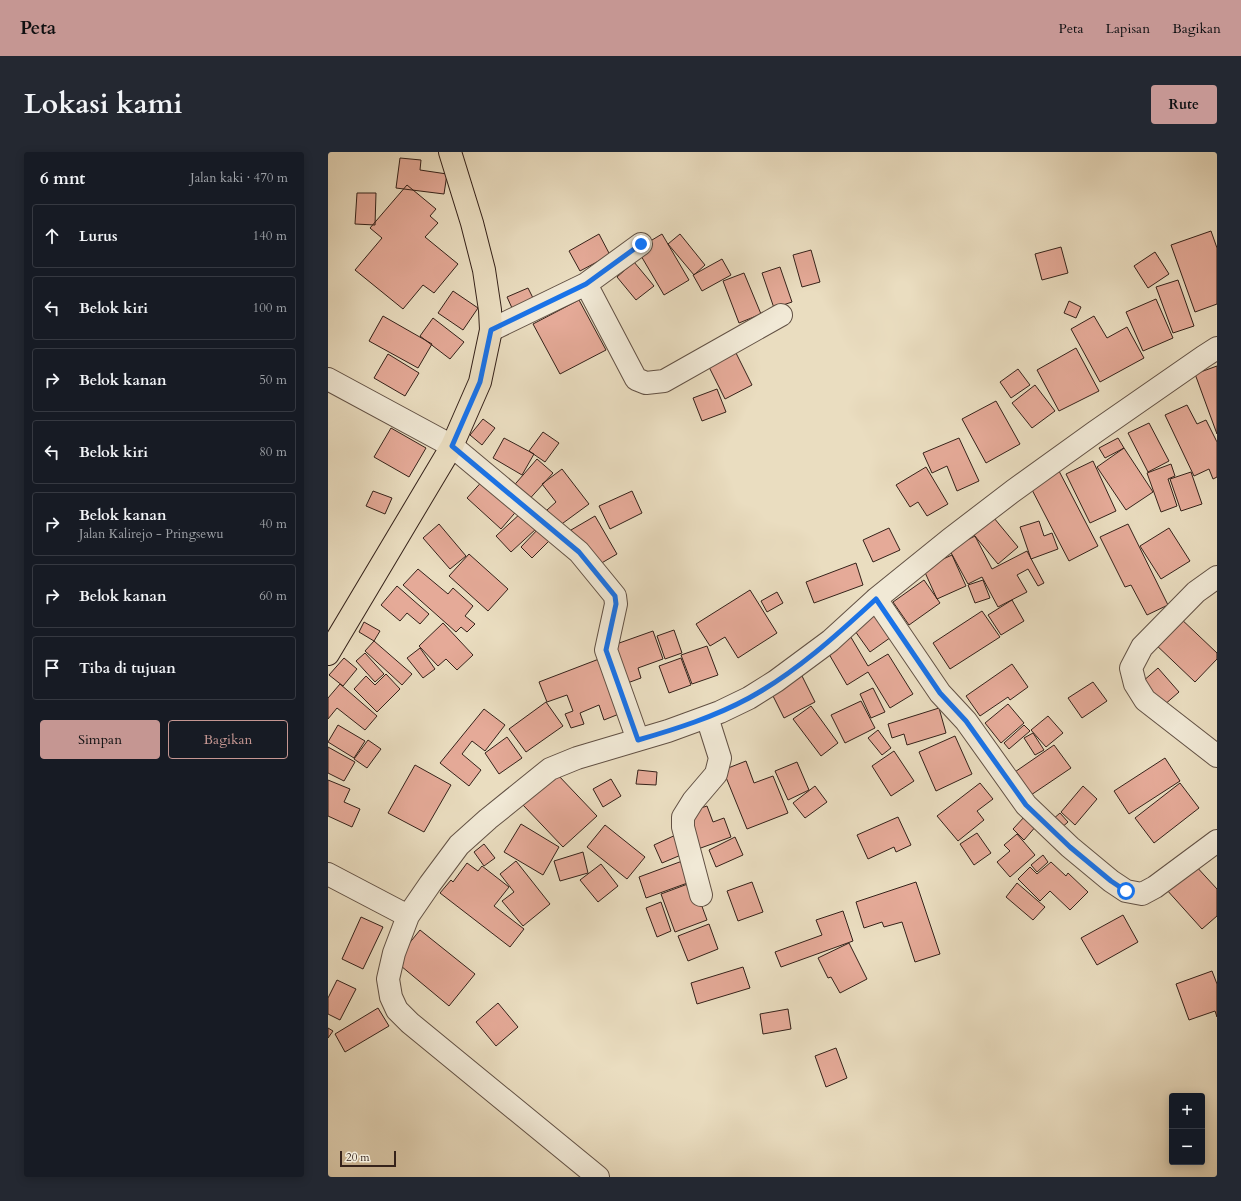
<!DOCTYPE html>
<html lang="id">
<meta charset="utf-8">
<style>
:root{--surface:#171b24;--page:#242831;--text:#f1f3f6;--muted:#9ea1a6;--line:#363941;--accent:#c59692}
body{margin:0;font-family:Cardo,serif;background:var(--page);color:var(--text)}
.controls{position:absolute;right:12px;bottom:12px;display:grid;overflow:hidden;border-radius:4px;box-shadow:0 2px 10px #0003}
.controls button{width:36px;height:36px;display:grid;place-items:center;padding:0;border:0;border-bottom:1px solid var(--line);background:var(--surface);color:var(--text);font:20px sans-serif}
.scale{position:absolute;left:12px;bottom:10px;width:56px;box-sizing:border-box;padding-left:4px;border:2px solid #35221a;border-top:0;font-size:11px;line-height:14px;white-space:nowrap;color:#35221a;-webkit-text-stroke:3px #f1e9d6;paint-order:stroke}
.stop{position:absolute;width:12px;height:12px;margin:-9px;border:3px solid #1a73e8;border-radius:50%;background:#fff}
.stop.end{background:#1a73e8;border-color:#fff;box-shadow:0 1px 4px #0008}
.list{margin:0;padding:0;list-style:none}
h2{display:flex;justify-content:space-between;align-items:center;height:52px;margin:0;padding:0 16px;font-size:17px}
h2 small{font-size:13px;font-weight:400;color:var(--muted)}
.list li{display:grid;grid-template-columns:26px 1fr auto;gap:12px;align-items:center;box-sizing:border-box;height:64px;margin:0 8px 8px;padding:0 8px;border:1px solid var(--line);border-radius:4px}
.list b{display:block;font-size:15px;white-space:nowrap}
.list p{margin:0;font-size:13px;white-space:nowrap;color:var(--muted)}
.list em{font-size:13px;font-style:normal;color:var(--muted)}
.actions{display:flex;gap:8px;padding:12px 16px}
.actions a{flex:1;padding:9px 0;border:1px solid var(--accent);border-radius:4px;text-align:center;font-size:14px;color:var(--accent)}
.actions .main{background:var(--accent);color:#111}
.icon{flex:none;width:22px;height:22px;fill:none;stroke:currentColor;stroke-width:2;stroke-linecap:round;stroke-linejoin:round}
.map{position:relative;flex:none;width:889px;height:1025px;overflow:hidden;border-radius:4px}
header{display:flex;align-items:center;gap:24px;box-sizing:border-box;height:56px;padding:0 20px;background:var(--accent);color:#111}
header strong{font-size:19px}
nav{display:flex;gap:22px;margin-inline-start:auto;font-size:14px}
.intro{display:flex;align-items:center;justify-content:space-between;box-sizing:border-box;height:96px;padding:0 24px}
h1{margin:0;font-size:28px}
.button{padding:10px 18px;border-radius:4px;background:var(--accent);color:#111;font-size:14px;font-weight:700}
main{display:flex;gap:24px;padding:0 24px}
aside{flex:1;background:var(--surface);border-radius:4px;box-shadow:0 2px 10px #0003}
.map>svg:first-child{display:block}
.building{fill:#e5aa98;stroke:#35221a}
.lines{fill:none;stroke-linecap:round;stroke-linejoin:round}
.minor-casing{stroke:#625144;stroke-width:24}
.major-casing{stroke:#35221a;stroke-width:24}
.minor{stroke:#f1e9d6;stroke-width:22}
.major{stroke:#eaddc0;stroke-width:22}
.route{stroke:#1a73e8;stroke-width:5}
</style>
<header>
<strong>Peta</strong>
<nav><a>Peta</a><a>Lapisan</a><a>Bagikan</a></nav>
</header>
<div class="intro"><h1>Lokasi kami</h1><a class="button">Rute</a></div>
<main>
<aside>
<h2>6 mnt<small>Jalan kaki · 470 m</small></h2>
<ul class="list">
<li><svg class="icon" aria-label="ahead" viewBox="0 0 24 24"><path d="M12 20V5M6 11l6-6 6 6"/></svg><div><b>Lurus</b></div><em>140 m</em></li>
<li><svg class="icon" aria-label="left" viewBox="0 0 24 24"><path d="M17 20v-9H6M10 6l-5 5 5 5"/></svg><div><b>Belok kiri</b></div><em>100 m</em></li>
<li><svg class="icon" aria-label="right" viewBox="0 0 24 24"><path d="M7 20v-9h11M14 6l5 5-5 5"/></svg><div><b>Belok kanan</b></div><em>50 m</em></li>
<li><svg class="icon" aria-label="left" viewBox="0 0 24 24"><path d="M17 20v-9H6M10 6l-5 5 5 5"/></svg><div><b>Belok kiri</b></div><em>80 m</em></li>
<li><svg class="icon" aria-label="right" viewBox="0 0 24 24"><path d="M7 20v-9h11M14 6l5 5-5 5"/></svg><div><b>Belok kanan</b><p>Jalan Kalirejo - Pringsewu</p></div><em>40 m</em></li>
<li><svg class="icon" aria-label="right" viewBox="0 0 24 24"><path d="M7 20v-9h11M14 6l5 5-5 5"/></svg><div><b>Belok kanan</b></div><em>60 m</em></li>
<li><svg class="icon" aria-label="arrive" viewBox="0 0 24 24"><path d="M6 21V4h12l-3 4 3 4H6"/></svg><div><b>Tiba di tujuan</b></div></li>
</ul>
<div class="actions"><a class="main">Simpan</a><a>Bagikan</a></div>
</aside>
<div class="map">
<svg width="889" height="1025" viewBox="0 0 889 1025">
<rect width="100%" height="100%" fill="#eaddc0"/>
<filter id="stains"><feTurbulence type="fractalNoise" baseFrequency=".005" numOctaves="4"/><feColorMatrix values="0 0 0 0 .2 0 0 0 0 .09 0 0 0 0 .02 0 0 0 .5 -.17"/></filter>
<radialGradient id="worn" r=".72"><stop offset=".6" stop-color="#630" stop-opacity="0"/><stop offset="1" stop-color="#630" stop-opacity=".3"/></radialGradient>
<!-- building -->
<path class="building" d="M72,6L93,8L92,18L119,22L116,42L68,36Z
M79,33L108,57L102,64L110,71L97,85L130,112L106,141L95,133L75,157L27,118L54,86L42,76Z
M29,41H48L47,73L27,72Z
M883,79L889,96V152L867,160L843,93Z
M271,82L282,103L252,119L241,99Z
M334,82L361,128L336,143L309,97Z
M352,82L377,113L366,123L340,92Z
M733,95L740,121L714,128L707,102Z
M483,98L492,130L474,135L465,103Z
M827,100L841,122L820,136L806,114Z
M394,107L403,123L374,139L365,123Z
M306,110L326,134L308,148L289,125Z
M452,115L464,150L446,156L434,121Z
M416,121L433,162L411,171L395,129Z
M850,128L866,174L845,181L828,135Z
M200,136L205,146L184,156L179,145Z
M125,139L150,156L135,178L110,161Z
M828,147L845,186L815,199L798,160Z
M251,148L278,198L232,222L205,172Z
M741,149L753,155L748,166L736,161Z
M55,164L104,192L90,216L41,189Z
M766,164L779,186L799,175L816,206L772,230L743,177Z
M105,166L136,190L122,207L92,184Z
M748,196L771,239L731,259L709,218Z
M407,199L424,233L397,247L380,213Z
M60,202L91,221L77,244L46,226Z
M889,214V282L867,222Z
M690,217L702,233L683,246L672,230Z
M707,233L727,259L704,276L684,251Z
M389,237L398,260L374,269L365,246Z
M668,249L692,292L658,311L634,267Z
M859,253L869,272L878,268L889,290V325L885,327L881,317L866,324L837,263Z
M155,267L167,276L154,293L142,283Z
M821,271L841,309L820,320L800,281Z
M63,276L98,296L81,325L46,305Z
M215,280L231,291L217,310L201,299Z
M176,286L206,302L194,323L165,306Z
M631,286L651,329L629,339L619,314L604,321L595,301Z
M790,286L796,296L777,306L771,296Z
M796,296L825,340L798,358L769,315Z
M209,307L225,321L197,352L182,338Z
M765,309L788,359L762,371L738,322Z
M843,312L847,324L840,327L849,354L833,360L819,321Z
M598,315L620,352L599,364L590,350L582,355L568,333Z
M234,317L261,352L231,374L219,358L228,350L214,332Z
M731,319L770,394L741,409L702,334Z
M863,320L874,352L853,359L842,327Z
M158,325L192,355L173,377L139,346Z
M45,339L64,346L57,362L38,354Z
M304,339L314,361L282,377L271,354Z
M194,360L209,376L183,400L168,384Z
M267,364L289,402L265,416L243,378Z
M666,366L690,395L670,412L646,383Z
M711,369L716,384L724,381L730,397L703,407L692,375Z
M111,372L138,404L122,417L95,386Z
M800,372L840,453L819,463L803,433L797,435L772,385Z
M212,375L224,386L204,406L193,395Z
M561,376L572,398L545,410L535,388Z
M841,376L862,409L833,427L812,394Z
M647,384L664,417L699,399L716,431L710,434L700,417L689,423L699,440L670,455L654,425L640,432L621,397Z
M141,402L180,437L160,459L121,424Z
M624,403L638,434L609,447L595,416Z
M528,411L535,433L486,451L478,430Z
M90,417L120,442L125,436L145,454L137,464L147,472L139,480L133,475L128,480L75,433Z
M596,428L612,451L581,473L565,450Z
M655,428L662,446L647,451L640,433Z
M69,434L101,462L92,472L79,461L72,469L53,453Z
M422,438L449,481L410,506L397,485L382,494L368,472Z
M449,440L455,451L439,460L433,449Z
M684,448L696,469L673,483L660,463Z
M546,455L566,483L542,500L522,472Z
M654,459L672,485L622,517L605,491Z
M850,464L889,501V507L867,530L825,490Z
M36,470L52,479L46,489L31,480Z
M115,471L145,503L129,518L118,507L110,514L91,494Z
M346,478L354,501L337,507L329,484Z
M325,479L335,507L310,516L313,526L294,533L280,495Z
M521,482L540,514L560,502L585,542L562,556L540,520L519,533L498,497Z
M46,489L84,522L74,533L37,499Z
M379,494L390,523L364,532L353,503Z
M92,496L107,517L95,526L79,506Z
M37,501L56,522L47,530L28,509Z
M16,506L29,517L15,534L1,523Z
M353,506L363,533L341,541L331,514Z
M271,507L291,562L276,568L271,553L252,561L256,572L243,576L237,562L245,559L239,543L219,550L211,530Z
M684,512L700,535L682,548L680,545L652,564L638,544Z
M830,516L851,540L835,554L814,530Z
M472,520L487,550L456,566L441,536Z
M58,522L72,537L49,560L26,537L38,524L47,533Z
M765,530L779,549L754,566L740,546Z
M12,532L49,564L37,578L9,556L0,567V546Z
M545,536L557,560L543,566L532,542Z
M533,549L547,576L517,591L503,563Z
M218,550L235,574L198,600L181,577Z
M680,552L696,571L673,591L657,571Z
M483,554L510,591L493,604L465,567Z
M611,556L618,581L579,593L576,582L564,586L560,572Z
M156,557L177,573L157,599L144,589L134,602L153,618L141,634L112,611Z
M720,564L735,581L718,595L703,578Z
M10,573L37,589L26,606L0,590Z
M696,573L702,579L681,597L676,591Z
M550,578L563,596L554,603L540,586Z
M705,581L716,598L707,603L696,586Z
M627,584L644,622L608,639L591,600Z
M179,585L194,606L171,622L157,601Z
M40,588L53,597L39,616L26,607Z
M726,593L743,616L700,645L684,622Z
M0,595L27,610L16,629L0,621Z
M566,599L586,629L563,644L544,614Z
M837,606L852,629L801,662L786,639Z
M418,609L426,631L445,624L460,661L419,677L395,618Z
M469,610L481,638L460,648L447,619Z
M87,613L123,633L96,680L60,661Z
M310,618L329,620L328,633L308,632Z
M229,622L269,664L235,695L195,653Z
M283,627L293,644L275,655L265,637Z
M0,628L22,637L16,650L32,657L24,675L0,664Z
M652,631L665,647L649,659L656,668L630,689L609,664Z
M852,631L871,656L826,691L807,666Z
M487,634L499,650L477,666L465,651Z
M755,634L769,647L747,673L733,660Z
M379,654L385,670L396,666L403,685L370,697L357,661Z
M732,661L740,670L732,677L724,668Z
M698,663L709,673L696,688L685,677Z
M570,665L583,693L568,700L566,695L540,707L529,683Z
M193,672L231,695L215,723L176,700Z
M277,673L317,705L299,727L259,695Z
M352,681L360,700L334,711L326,693Z
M649,681L663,701L646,713L632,692Z
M689,682L707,703L682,725L669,710L682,699L676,693Z
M407,685L415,703L388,715L381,698Z
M156,692L167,706L156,714L146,700Z
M255,700L260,721L232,729L226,709Z
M715,703L720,710L709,720L703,713Z
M357,708L365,729L318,746L311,725Z
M188,709L222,752L195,774L174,749L186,740L172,722Z
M723,710L738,724L740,721L760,740L742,758L722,739L712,749L690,727L702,715L709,722Z
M139,711L150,719L154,714L181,735L166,754L196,777L182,795L112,741L123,728L125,730Z
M273,712L290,734L270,750L252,728Z
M866,712L889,737V764L874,777L838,737Z
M365,730L379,768L347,780L333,742Z
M424,730L435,760L410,769L399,739Z
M588,730L612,802L587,810L574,770L556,775L554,770L536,776L528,750Z
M689,731L717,755L705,768L678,745Z
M333,750L343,779L329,785L318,756Z
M515,759L525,789L453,815L447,800L494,783L488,768Z
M795,763L810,790L769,813L753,786Z
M33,765L55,775L35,817L14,807Z
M381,772L390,797L360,809L350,784Z
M92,778L147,822L121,854L67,809Z
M521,791L539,827L512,841L503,825L500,826L490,806Z
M415,815L422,836L369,852L363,831Z
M884,819L889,832V865L887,859L861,868L848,832Z
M9,828L28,837L12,868L0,862V846Z
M170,851L190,875L168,894L148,870Z
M50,856L61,874L17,900L7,882Z
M460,857L463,877L435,882L432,862Z
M0,876L5,879L0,886Z
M508,896L519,926L498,935L487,904Z"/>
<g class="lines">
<!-- minor casing -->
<g class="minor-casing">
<path id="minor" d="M258,132L313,92
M163,178L258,132L308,227L318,231L336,229L453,163
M0,227L124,294L251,400L287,444L288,452L278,498L310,588
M889,425L868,440L814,495L803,516L807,532L817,548L889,604
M548,447L612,541L638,569L698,653L742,695L783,729L798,739L814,742L827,735L889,689
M0,722L80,764
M373,743L355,675V665L365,649L388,622L392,606L379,565
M270,1025L82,871L69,858L63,845L60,827L66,801L80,764L102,732L131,693L160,667L222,617L249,606L340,579L392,560L421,546L448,529L502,489L548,447L621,388L685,339L767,280L875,205L889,196"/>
</g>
<!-- major casing -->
<g class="major-casing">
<path id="major" d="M0,502L124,294L152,230L163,178L162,158L156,118L144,71L122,0"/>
</g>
<!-- minor -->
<use href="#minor" class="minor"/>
<!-- major -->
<use href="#major" class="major"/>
</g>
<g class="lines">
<!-- route -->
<path class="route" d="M313,92L258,132L163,178L152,230L124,294L251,400L287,444L288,452L278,498L310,588C348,577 386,565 421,546C467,521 509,483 548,447L612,541L638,569L698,653L742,695L783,729L798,739"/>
</g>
<rect width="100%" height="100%" filter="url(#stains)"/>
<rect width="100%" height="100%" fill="url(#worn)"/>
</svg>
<div class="controls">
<button>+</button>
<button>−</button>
</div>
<div class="scale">20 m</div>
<div class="stop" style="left:798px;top:739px"></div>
<div class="stop end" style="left:313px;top:92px"></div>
</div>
</main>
